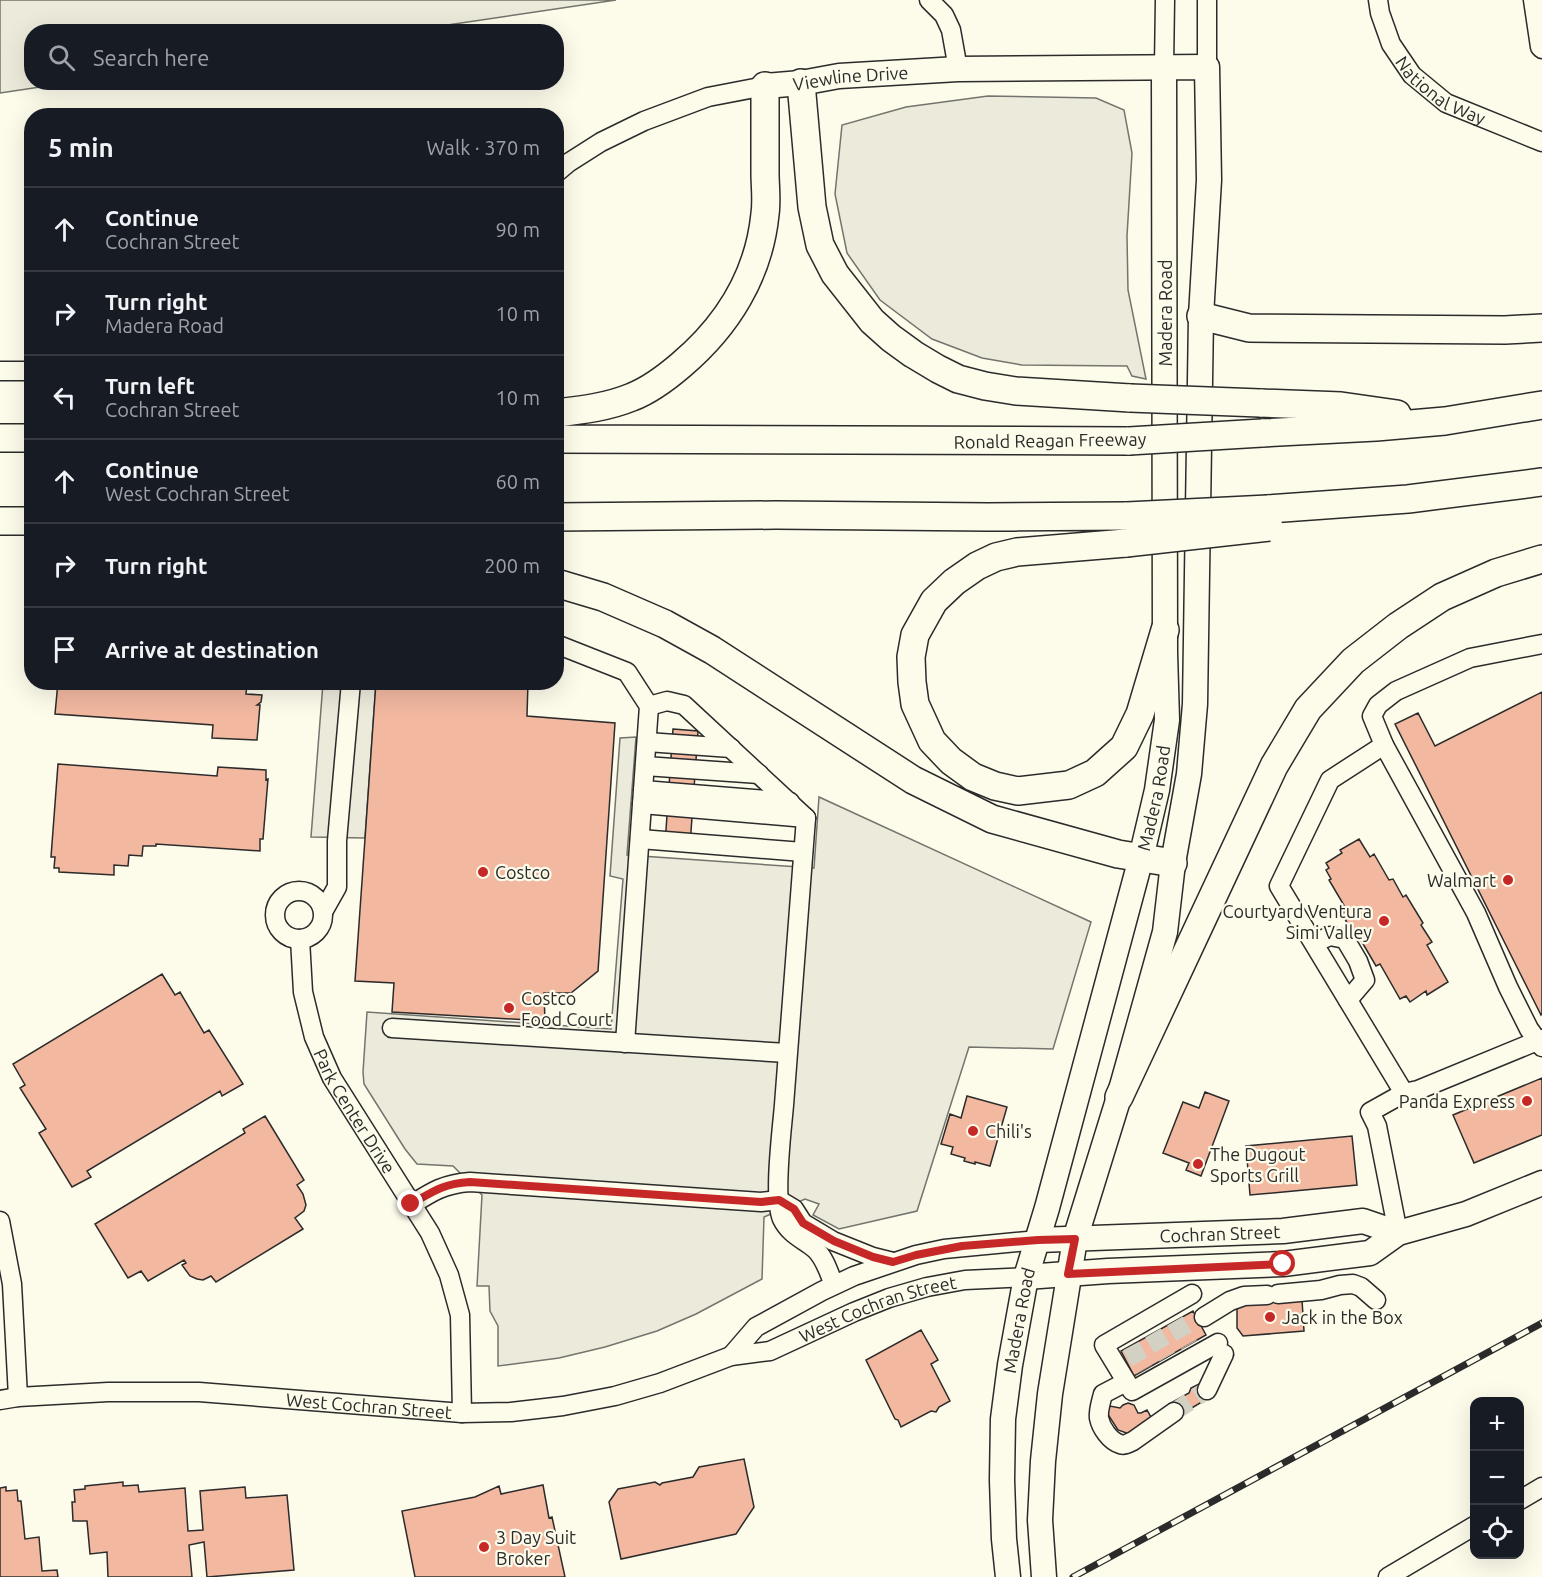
<!DOCTYPE html>
<meta charset="utf-8">
<style>
:root{--surface:#171b24;--page:#20242c;--text:#f1f3f6;--muted:#9ea1a6;--line:#363941}
body{margin:0;font-family:Ubuntu,sans-serif;background:var(--page);color:var(--text)}
.controls{position:absolute;right:18px;bottom:18px;display:grid;overflow:hidden;border-radius:12px;box-shadow:0 6px 24px #0002}
.controls button{width:54px;height:54px;display:grid;place-items:center;padding:0;border:0;border-bottom:2px solid var(--line);background:var(--surface);color:var(--text);font:30px sans-serif}
.stop{position:absolute;width:18px;height:18px;margin:-14px;border:4px solid #c62828;border-radius:50%;background:#fff}
.stop.end{background:#c62828;border-color:#fff;box-shadow:0 2px 6px #0008}
.list{margin:0;padding:0;list-style:none}
h2{display:flex;justify-content:space-between;align-items:center;height:78px;margin:0;padding:0 24px;font-size:26px}
h2 small{font-size:20px;font-weight:400;color:var(--muted)}
.list li{display:grid;grid-template-columns:39px 1fr auto;gap:18px;align-items:center;box-sizing:border-box;height:84px;padding:0 24px;border-top:2px solid var(--line)}
.list b{display:block;font-size:22px;white-space:nowrap}
.list p{margin:0;font-size:20px;white-space:nowrap;color:var(--muted)}
.list em{font-size:20px;font-style:normal;color:var(--muted)}
.icon{flex:none;width:33px;height:33px;fill:none;stroke:currentColor;stroke-width:2;stroke-linecap:round;stroke-linejoin:round}
.map{position:relative;flex:none;width:1542px;height:1577px;overflow:hidden}
.search{position:absolute;background:var(--surface);box-shadow:0 6px 24px #0002;left:24px;top:24px;width:540px;height:66px;display:flex;align-items:center;gap:15px;box-sizing:border-box;padding:0 21px;border-radius:24px;color:var(--muted);font-size:22px}
.panel{position:absolute;background:var(--surface);box-shadow:0 6px 24px #0002;left:24px;top:108px;width:540px;height:582px;border-radius:24px}
.map>svg:first-child{display:block}
.green{fill:#ecebdb;stroke:#74746e;stroke-width:1.5}
.parking{fill:#eceadb;stroke:#74746e;stroke-width:1.5}
.building{fill:#f2b8a0;stroke:#2b2b2b;stroke-width:1.5}
.lines{fill:none;stroke-linecap:round;stroke-linejoin:round}
.minor-tunnel{stroke:#d3d1c4;stroke-width:18;stroke-dasharray:18 9;stroke-linecap:butt}
.minor-casing{stroke:#2b2b2b;stroke-width:21}
.major-casing{stroke:#2b2b2b;stroke-width:27}
.highway-casing{stroke:#2b2b2b;stroke-width:30}
.minor{stroke:#fdfbea;stroke-width:18}
.major{stroke:#fdfbea;stroke-width:24}
.highway{stroke:#fdfbea;stroke-width:27}
.rail-casing{stroke:#2b2b2b;stroke-width:7}
.rail{stroke:#fdfbea;stroke-width:4.5;stroke-dasharray:14;stroke-linecap:butt}
.highway-bridge-casing{stroke:#2b2b2b;stroke-width:30;stroke-linecap:butt}
.highway-bridge{stroke:#fdfbea;stroke-width:27}
.route{stroke:#c62828;stroke-width:8}
.poi-dot{fill:#c62828;stroke:#fdfbea;stroke-width:2}
.labels{text-anchor:middle;dominant-baseline:central;stroke-width:4.5;stroke-linejoin:round;paint-order:stroke}
.street-label{font-size:18px;fill:#2b2b2b;stroke:#fdfbea}
.poi-label{font-size:18px;fill:#2b2b2b;stroke:#fdfbea;text-anchor:start}
</style>
<div class="map">
<svg width="1542" height="1577" viewBox="0 0 1542 1577">
<rect width="100%" height="100%" fill="#fdfbea"/>
<!-- green -->
<path class="green" d="M0,0H616L407,31L32,32V82L67,83L0,93Z
M988,96L1096,98L1124,110L1132,153L1127,236L1128,290L1146,379L1132,376L1127,366L1022,365L982,358L932,339L880,300L847,253L835,194L842,125L906,107Z"/>
<!-- parking -->
<path class="parking" d="M323,683H376L365,838L311,837Z
M636,737L627,855L814,868L819,797L1091,922L1053,1049L969,1047L917,1211L839,1229L813,1215L819,1204L805,1199L764,1217L762,1279L696,1314L657,1331L605,1347L559,1358L498,1366V1326L490,1311L489,1286H477L482,1195L453,1166L417,1164L405,1149L364,1084L363,1072L367,1012L611,1029L623,879L610,876L620,738Z"/>
<!-- building -->
<path class="building" d="M58,682H231L247,684L246,694L262,695L261,702L257,705H260L257,740L212,738L213,725L55,714Z
M376,682H528L527,716L615,723L598,971L571,993H544L545,1021L392,1012L394,983L355,981Z
M1542,692V1014L1541,1015L1395,724L1418,713L1435,746Z
M673,729L698,731L690,846L665,844Z
M58,764L217,776L218,767L266,770V780L268,779L263,839H260V851L156,844V846H143L142,856L129,855L128,866L114,865V875L59,872V868H54L55,857H51Z
M1359,839L1370,857L1374,854L1389,880L1393,879L1403,897L1406,895L1423,923L1421,925L1432,942L1427,945L1448,982L1427,995L1426,991L1410,1002L1406,996L1400,999L1380,964L1376,966L1359,937L1356,938L1342,914L1344,912L1342,909L1345,907L1329,880L1331,879L1326,870L1329,868L1326,863L1342,853L1340,850Z
M162,974L175,995L180,992L204,1033L209,1030L243,1084L222,1096L220,1091L87,1171L91,1177L72,1187L39,1133L46,1129L20,1088L25,1085L13,1064Z
M1542,1078V1135L1474,1163L1453,1115Z
M1205,1092L1229,1101L1201,1176L1186,1170L1189,1163L1163,1153L1183,1102L1199,1108Z
M967,1096L1007,1107L990,1166L975,1162V1164L964,1161L965,1158L951,1154L953,1147L941,1144L950,1114L961,1118Z
M265,1116L304,1180L297,1185L303,1194L306,1205L304,1211L295,1218L303,1229L216,1282L211,1276L203,1280L197,1279L190,1276L182,1265L186,1263L184,1260L148,1281L141,1271L128,1278L95,1224L245,1133L243,1129Z
M1352,1136L1357,1185L1250,1195L1246,1146Z
M1302,1300L1304,1331L1243,1336L1237,1328V1305Z
M1193,1311L1206,1335L1134,1376L1121,1351Z
M921,1330L938,1360L931,1364L950,1401L939,1407L936,1412L931,1411L901,1427L898,1420L895,1419L866,1360Z
M1199,1384L1203,1385L1210,1397L1177,1417L1169,1404L1189,1393L1191,1388Z
M1128,1403L1134,1405L1138,1413H1141L1147,1410L1152,1419L1129,1434L1118,1430L1107,1413L1110,1406L1120,1408L1123,1405Z
M744,1459L754,1507L736,1534L621,1559L609,1502L618,1489L655,1482L660,1485L662,1483L693,1477L699,1467Z
M123,1482V1486L138,1485L139,1492L185,1488L188,1531L203,1530L200,1491L245,1487L246,1498L287,1495L294,1570L207,1577L204,1542L189,1545L192,1577H108L107,1552L90,1554L87,1521H73L72,1502H75L74,1490L85,1489V1486Z
M543,1485L549,1518L552,1517L565,1577H415L402,1511L475,1497L499,1486L501,1494Z
M6,1487V1491L17,1490L18,1501H21L25,1539L39,1537L42,1571L57,1570L58,1577H0V1488Z"/>
<g class="lines">
<!-- minor-tunnel -->
<path class="minor-tunnel" d="M1175,1321L1189,1345
M1153,1333L1167,1357
M1131,1346L1144,1370
M1174,1412L1207,1390"/>
<!-- minor casing -->
<g class="minor-casing">
<g id="minor">
<path d="M929,0L944,15L951,30L958,69"/>
<path id="s1" d="M1378,0L1380,13L1391,44L1412,75L1446,103L1542,142"/>
<path d="M1533,0L1540,47L1542,49"/>
<path d="M1164,67L1165,0"/>
<path d="M1207,67V0"/>
<path d="M556,173L568,163L601,142L644,121L708,97L765,86"/>
<path d="M0,371H32"/>
<path d="M556,644L627,672L649,706L625,1043"/>
<path d="M1542,644L1470,658L1396,691L1378,705L1372,716L1384,745L1476,913L1508,987L1529,1029L1542,1047"/>
<path d="M649,706L667,701L684,705L806,818"/>
<path d="M647,742L731,748"/>
<path d="M1384,745L1330,780L1279,886L1404,1093"/>
<path d="M645,766L759,774"/>
<path d="M643,790L790,802"/>
<path d="M642,804L806,818"/>
<path d="M806,818C798,913 791,1009 784,1105C782,1129 773,1198 782,1219C790,1235 803,1239 815,1249C825,1258 829,1273 834,1285"/>
<path d="M640,839L803,852"/>
<circle cx="299" cy="915" r="24"/>
<path d="M324,910L337,887V841L351,682"/>
<path id="s2" d="M300,939L303,992L314,1037L332,1078L430,1233L449,1275L460,1315L462,1413"/>
<path d="M1314,943L1330,936L1345,939L1358,961L1365,980L1348,1000"/>
<path d="M392,1028L787,1053"/>
<path d="M411,1205C433,1191 444,1184 470,1182L761,1202L779,1200L794,1209L803,1223L833,1241L873,1257L893,1262"/>
<path d="M0,1221L12,1284L18,1397"/>
<path d="M1398,1233L1377,1126L1370,1112L1404,1093L1418,1090L1542,1039"/>
<path d="M1192,1294L1104,1345L1132,1391L1218,1343"/>
<path d="M1278,1294L1321,1290L1340,1285L1353,1284L1361,1287L1376,1300"/>
<path d="M1204,1317L1230,1301L1244,1296L1267,1295"/>
<path d="M731,1356L756,1327L822,1291L854,1276L916,1255L944,1249L1038,1240"/>
<path d="M1126,1382L1103,1394C1101,1402 1098,1410 1099,1418C1101,1428 1110,1441 1120,1444C1124,1446 1129,1443 1133,1441L1174,1412"/>
<path d="M1207,1390L1224,1354"/>
<path id="s3" d="M0,1400L18,1397L108,1392H199L462,1413L511,1412L563,1406L615,1396L660,1383L731,1356L770,1351L854,1312L889,1298L927,1287L965,1280L1026,1277"/>
<path d="M1520,1500L1542,1487"/>
<path d="M1388,1577L1474,1526"/>
</g>
</g>
<!-- major casing -->
<g class="major-casing">
<g id="major">
<path id="s4" d="M765,86L801,83L839,76L958,69L1207,67L1209,180L1201,316L1195,704L1189,774L1173,863L1165,932L1119,1097L1075,1239L1050,1394L1043,1461L1040,1520L1044,1577"/>
<path id="s5" d="M1038,1240L1283,1231L1363,1221L1398,1233"/>
<path d="M1026,1277L1108,1271L1283,1264L1370,1253L1398,1233L1466,1214L1542,1183"/>
<path id="s6" d="M1008,1577L1004,1539L1002,1480L1003,1419L1010,1365L1026,1277L1047,1208L1141,858L1157,790L1167,720L1165,653L1164,67"/>
</g>
</g>
<!-- highway casing -->
<g class="highway-casing">
<path id="highway" d="M801,83L812,207L820,245L835,274L872,321L891,338L913,354L938,369L958,379L985,386L1016,391L1130,398
M1201,316L1249,328L1505,330L1542,328
M1260,403L1341,406L1397,414
M556,413C582,410 608,407 632,397C650,390 667,377 681,365C727,326 759,275 765,214C767,200 765,186 765,173C765,144 765,115 765,86
M1262,433L1376,427L1445,421L1542,405
M0,438H32
M556,439L1129,441
M1268,509L1408,499L1542,482
M556,517L776,515L988,517L1127,516
M0,521H32
M1126,543L1017,552L996,557L977,566L954,582L934,601L915,635L911,657L912,682L915,704L932,741L951,761L973,777L995,786L1018,791L1069,785L1095,773L1124,747L1140,714L1165,630
M556,583L603,597L665,624L712,650L913,780L992,819L1118,854L1173,863
M1119,1097L1274,766L1308,709L1353,661L1398,626L1442,597L1496,573L1542,559"/>
</g>
<!-- minor -->
<use href="#minor" class="minor"/>
<!-- major -->
<use href="#major" class="major"/>
<!-- highway -->
<use href="#highway" class="highway"/>
<!-- rail casing -->
<g class="rail-casing">
<path id="rail" d="M1073,1577L1542,1323"/>
</g>
<!-- rail -->
<use href="#rail" class="rail"/>
<!-- highway-bridge casing -->
<g class="highway-bridge-casing">
<path id="highway-bridge" d="M1130,398L1260,403
M1129,441L1262,433
M1127,516L1268,509
M1126,543L1269,527"/>
</g>
<!-- highway-bridge -->
<use href="#highway-bridge" class="highway-bridge"/>
</g>
<g class="lines">
<!-- route -->
<path class="route" d="M411,1204C434,1191 442,1184 470,1182L761,1202L779,1200L794,1209L803,1223L834,1241L873,1257L893,1262L916,1255L962,1246L1038,1240L1075,1239L1068,1274L1283,1264"/>
</g>
<!-- markers -->
<g class="poi-dot">
<circle cx="483" cy="872" r="6"/>
<circle cx="1508" cy="880" r="6"/>
<circle cx="1384" cy="921" r="6"/>
<circle cx="509" cy="1008" r="6"/>
<circle cx="1527" cy="1101" r="6"/>
<circle cx="973" cy="1131" r="6"/>
<circle cx="1198" cy="1164" r="6"/>
<circle cx="1270" cy="1317" r="6"/>
<circle cx="484" cy="1547" r="6"/>
</g>
<g class="labels">
<!-- street labels -->
<g class="street-label">
<text stroke="none"><textPath href="#s4" startOffset="86">Viewline Drive</textPath></text>
<text stroke="none"><textPath href="#s1" startOffset="116">National Way</textPath></text>
<text transform="translate(1165 313) rotate(-90)">Madera Road</text>
<text transform="translate(1050 440) rotate(-1)">Ronald Reagan Freeway</text>
<text stroke="none"><textPath href="#s6" startOffset="798">Madera Road</textPath></text>
<text stroke="none"><textPath href="#s2" startOffset="184">Park Center Drive</textPath></text>
<text stroke="none"><textPath href="#s5" startOffset="182">Cochran Street</textPath></text>
<text stroke="none"><textPath href="#s3" startOffset="896">West Cochran Street</textPath></text>
<text stroke="none"><textPath href="#s6" startOffset="258">Madera Road</textPath></text>
<text stroke="none"><textPath href="#s3" startOffset="370">West Cochran Street</textPath></text>
</g>
<!-- poi labels -->
<g class="poi-label">
<text x="495" y="872">Costco</text>
<text x="1496" y="880" text-anchor="end">Walmart</text>
<text x="1372" y="911" text-anchor="end">Courtyard Ventura<tspan x="1372" dy="21">Simi Valley</tspan></text>
<text x="521" y="998">Costco<tspan x="521" dy="21">Food Court</tspan></text>
<text x="1515" y="1101" text-anchor="end">Panda Express</text>
<text x="985" y="1131">Chili's</text>
<text x="1210" y="1154">The Dugout<tspan x="1210" dy="21">Sports Grill</tspan></text>
<text x="1282" y="1317">Jack in the Box</text>
<text x="496" y="1537">3 Day Suit<tspan x="496" dy="21">Broker</tspan></text>
</g>
</g>
</svg>
<div class="controls">
<button>+</button>
<button>−</button>
<button><svg class="icon" aria-label="locate" viewBox="0 0 24 24"><circle cx="12" cy="12" r="6"/><path d="M12 2v4M12 18v4M2 12h4M18 12h4"/></svg></button>
</div>
<div class="stop" style="left:1283px;top:1264px"></div>
<div class="stop end" style="left:411px;top:1204px"></div>
<div class="search"><svg class="icon" aria-label="search" viewBox="0 0 24 24"><circle cx="10" cy="10" r="6"/><path d="M15 15l6 6"/></svg>Search here</div>
<section class="panel">
<h2>5 min<small>Walk · 370 m</small></h2>
<ul class="list">
<li><svg class="icon" aria-label="ahead" viewBox="0 0 24 24"><path d="M12 20V5M6 11l6-6 6 6"/></svg><div><b>Continue</b><p>Cochran Street</p></div><em>90 m</em></li>
<li><svg class="icon" aria-label="right" viewBox="0 0 24 24"><path d="M7 20v-9h11M14 6l5 5-5 5"/></svg><div><b>Turn right</b><p>Madera Road</p></div><em>10 m</em></li>
<li><svg class="icon" aria-label="left" viewBox="0 0 24 24"><path d="M17 20v-9H6M10 6l-5 5 5 5"/></svg><div><b>Turn left</b><p>Cochran Street</p></div><em>10 m</em></li>
<li><svg class="icon" aria-label="ahead" viewBox="0 0 24 24"><path d="M12 20V5M6 11l6-6 6 6"/></svg><div><b>Continue</b><p>West Cochran Street</p></div><em>60 m</em></li>
<li><svg class="icon" aria-label="right" viewBox="0 0 24 24"><path d="M7 20v-9h11M14 6l5 5-5 5"/></svg><div><b>Turn right</b></div><em>200 m</em></li>
<li><svg class="icon" aria-label="arrive" viewBox="0 0 24 24"><path d="M6 21V4h12l-3 4 3 4H6"/></svg><div><b>Arrive at destination</b></div></li>
</ul>
</section>
</div>
